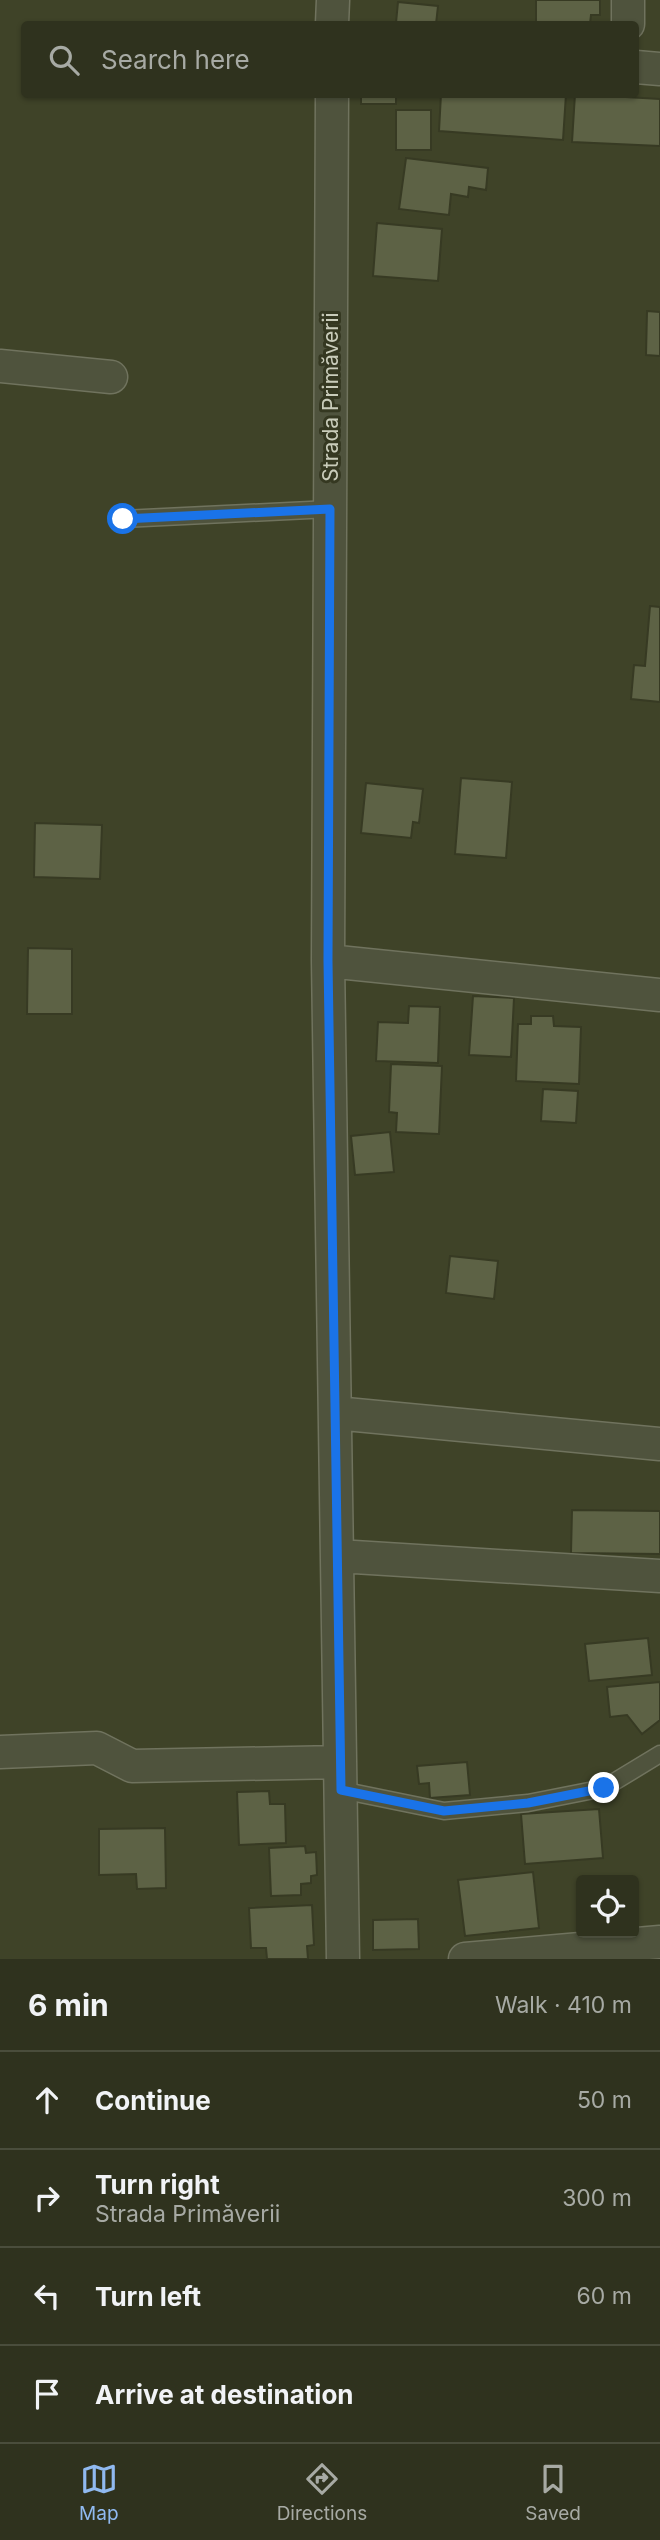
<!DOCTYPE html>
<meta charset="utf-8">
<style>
:root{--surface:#2f321e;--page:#373a27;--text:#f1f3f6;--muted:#a7aaa4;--line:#4a4d3c;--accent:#90b9f0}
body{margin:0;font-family:Inter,sans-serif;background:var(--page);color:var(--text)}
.controls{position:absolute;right:21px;bottom:21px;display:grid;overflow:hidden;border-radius:7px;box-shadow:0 2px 5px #0004}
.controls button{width:63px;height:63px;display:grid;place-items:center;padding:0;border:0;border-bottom:2px solid var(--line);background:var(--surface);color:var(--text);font:35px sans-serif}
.stop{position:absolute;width:21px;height:21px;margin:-16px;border:5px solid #1a73e8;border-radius:50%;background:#fff}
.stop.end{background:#1a73e8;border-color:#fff;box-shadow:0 2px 7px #0008}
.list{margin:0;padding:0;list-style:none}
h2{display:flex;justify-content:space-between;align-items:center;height:91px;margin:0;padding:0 28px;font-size:30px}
h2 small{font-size:23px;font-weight:400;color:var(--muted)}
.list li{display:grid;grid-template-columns:46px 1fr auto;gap:21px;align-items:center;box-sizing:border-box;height:98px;padding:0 28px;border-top:2px solid var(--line)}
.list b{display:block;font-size:26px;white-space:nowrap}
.list p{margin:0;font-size:23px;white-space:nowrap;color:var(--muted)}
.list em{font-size:23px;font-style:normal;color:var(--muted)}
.icon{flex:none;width:38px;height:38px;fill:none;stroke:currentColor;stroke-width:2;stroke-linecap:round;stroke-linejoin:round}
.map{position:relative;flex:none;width:660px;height:1959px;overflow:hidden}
.search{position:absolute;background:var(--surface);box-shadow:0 2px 5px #0004;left:21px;right:21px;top:21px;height:77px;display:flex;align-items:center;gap:18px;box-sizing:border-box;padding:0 24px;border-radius:7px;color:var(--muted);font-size:26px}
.sheet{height:483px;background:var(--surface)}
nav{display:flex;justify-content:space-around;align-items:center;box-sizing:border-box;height:98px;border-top:2px solid var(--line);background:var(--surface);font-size:19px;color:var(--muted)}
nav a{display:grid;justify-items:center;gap:4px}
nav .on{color:var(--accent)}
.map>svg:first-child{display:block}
.building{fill:#5d6245;stroke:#373a23;stroke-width:2}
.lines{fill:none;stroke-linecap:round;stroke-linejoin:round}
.service-casing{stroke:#70735e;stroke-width:19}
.minor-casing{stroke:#70735e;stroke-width:35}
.service{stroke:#4f533d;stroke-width:16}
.minor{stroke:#4f533d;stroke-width:32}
.route{stroke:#1a73e8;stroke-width:9}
.labels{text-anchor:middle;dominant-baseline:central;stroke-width:6;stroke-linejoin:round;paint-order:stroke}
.street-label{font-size:21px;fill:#c9ccba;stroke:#353821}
</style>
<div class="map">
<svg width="660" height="1959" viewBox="0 0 660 1959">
<rect width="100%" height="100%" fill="#3f4328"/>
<!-- building -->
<path class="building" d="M536,0H600V15H591L590,24H536Z
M398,2L438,6L436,24L396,23Z
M361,94H396V104H361Z
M441,94H566L563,140L439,131Z
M575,94L660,99V146L572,142Z
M396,110H431V150H396Z
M406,158L488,168L486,190L469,187L468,197L451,194L449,215L399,209Z
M377,223L442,229L438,281L373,276Z
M647,311L660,312V356L646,355Z
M650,606L660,607V702L631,699L634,665L645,666Z
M461,778L512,782L506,858L455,854Z
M366,783L423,789L419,823L413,822L411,838L361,833Z
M35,823L102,825L100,879L34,877Z
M28,948L72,949V1014H27Z
M473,996L514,998L511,1057L469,1055Z
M409,1006L440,1007L438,1063L376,1061L378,1022L408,1023Z
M531,1016H553L554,1026L581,1027L579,1084L516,1081L518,1024H531Z
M391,1064L442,1066L439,1134L396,1132L397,1113L389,1112Z
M543,1089L578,1091L576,1123L541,1121Z
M390,1132L394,1172L355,1175L351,1136Z
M450,1256L498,1261L494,1299L446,1293Z
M572,1510L660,1511V1554L571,1553Z
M648,1638L652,1675L589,1681L585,1644Z
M660,1682V1720L642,1734L627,1715L610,1717L607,1687Z
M467,1762L470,1795L430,1798L429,1783L419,1784L417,1766Z
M269,1791L270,1804H285L286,1843L239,1845L237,1792Z
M599,1809L603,1858L525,1864L521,1814Z
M165,1828L166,1888L137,1889L136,1874L99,1875V1829Z
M305,1846L306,1853L316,1852L317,1875L311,1876V1883L301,1884V1895L271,1896L269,1848Z
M533,1872L539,1928L465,1936L458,1880Z
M312,1905L314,1945L307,1946L308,1959H267L266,1948H251L249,1908Z
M418,1919L419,1949L373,1950V1920Z"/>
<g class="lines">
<!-- service casing -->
<g class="service-casing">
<path id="service" d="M123,519L330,509
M341,1790L444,1811L528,1803L604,1788L660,1754"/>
</g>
<!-- minor casing -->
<g class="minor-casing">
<path id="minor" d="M332,24L333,0
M628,24V0
M636,67L660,69
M332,94L328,961L343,1959
M0,366L111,377
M328,961L660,995
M335,1413L660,1444
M338,1556L660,1576
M0,1752L97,1748L132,1766L340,1762
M465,1959L660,1942"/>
</g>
<!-- service -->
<use href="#service" class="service"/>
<!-- minor -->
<use href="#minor" class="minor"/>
</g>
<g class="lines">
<!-- route -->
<path class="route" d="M123,519L330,509L328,961L341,1790L444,1811L528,1803L604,1788"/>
</g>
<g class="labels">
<!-- street labels -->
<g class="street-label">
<text transform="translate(330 397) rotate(-90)">Strada Primăverii</text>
</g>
</g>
</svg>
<div class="controls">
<button><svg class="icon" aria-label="locate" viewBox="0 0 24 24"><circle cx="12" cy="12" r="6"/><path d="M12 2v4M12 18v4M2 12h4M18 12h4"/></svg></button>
</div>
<div class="stop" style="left:123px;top:519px"></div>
<div class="stop end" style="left:604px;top:1788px"></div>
<div class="search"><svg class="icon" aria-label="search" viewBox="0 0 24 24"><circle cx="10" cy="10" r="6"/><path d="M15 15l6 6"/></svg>Search here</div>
</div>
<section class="sheet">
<h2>6 min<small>Walk · 410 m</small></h2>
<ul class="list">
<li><svg class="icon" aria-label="ahead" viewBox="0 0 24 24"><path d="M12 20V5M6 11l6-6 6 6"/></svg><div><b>Continue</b></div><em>50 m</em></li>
<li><svg class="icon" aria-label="right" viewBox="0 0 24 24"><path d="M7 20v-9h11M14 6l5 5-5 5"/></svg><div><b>Turn right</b><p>Strada Primăverii</p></div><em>300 m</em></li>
<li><svg class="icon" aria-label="left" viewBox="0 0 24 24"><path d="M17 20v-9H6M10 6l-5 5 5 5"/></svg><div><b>Turn left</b></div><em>60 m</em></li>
<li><svg class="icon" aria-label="arrive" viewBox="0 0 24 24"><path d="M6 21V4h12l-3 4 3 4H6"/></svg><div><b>Arrive at destination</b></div></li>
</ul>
</section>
<nav>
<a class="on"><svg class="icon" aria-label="map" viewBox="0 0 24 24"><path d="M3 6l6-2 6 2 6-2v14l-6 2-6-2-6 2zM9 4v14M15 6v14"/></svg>Map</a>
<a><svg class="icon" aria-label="directions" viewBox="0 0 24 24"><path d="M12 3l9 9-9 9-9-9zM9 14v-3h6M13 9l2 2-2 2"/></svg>Directions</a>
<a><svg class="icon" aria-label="saved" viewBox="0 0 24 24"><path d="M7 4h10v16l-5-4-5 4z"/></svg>Saved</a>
</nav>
